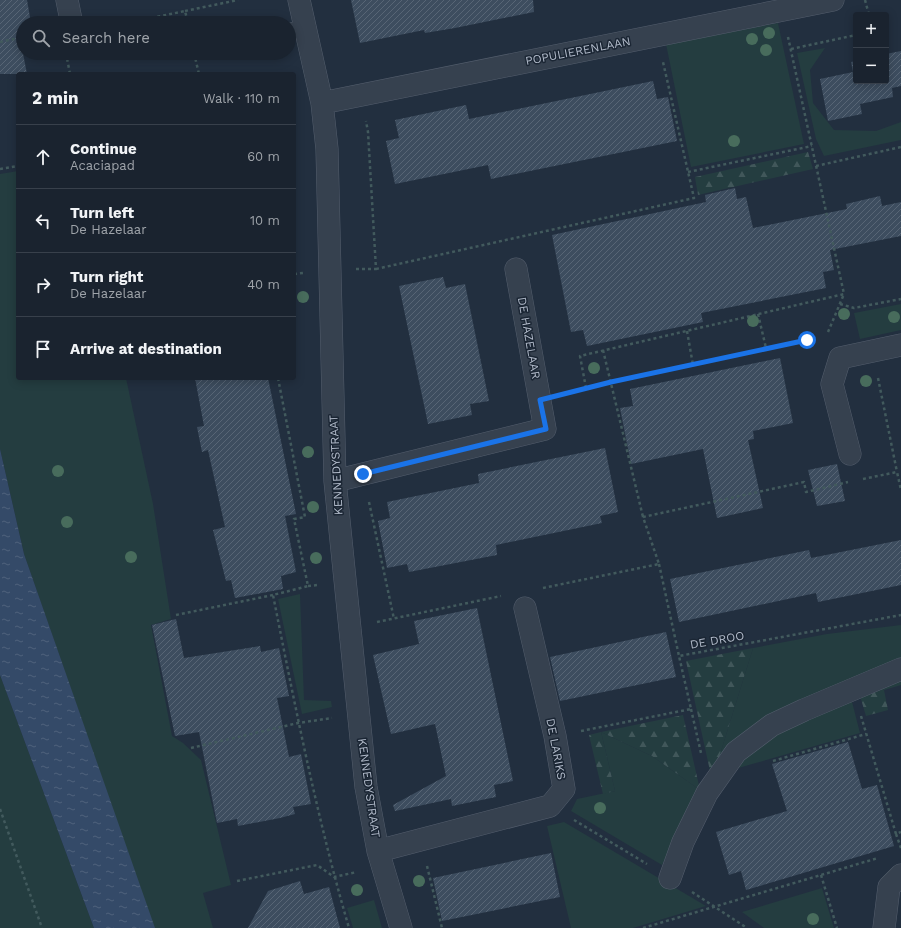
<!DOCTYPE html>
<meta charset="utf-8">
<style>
:root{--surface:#1a232f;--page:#232b37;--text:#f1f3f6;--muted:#9fa4aa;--line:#38404b}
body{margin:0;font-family:"Work Sans",sans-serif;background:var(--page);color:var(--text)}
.controls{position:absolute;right:12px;top:12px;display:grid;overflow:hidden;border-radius:4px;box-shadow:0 2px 10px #0003}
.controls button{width:36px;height:36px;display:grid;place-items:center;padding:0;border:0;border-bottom:1px solid var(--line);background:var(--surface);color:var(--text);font:20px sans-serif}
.stop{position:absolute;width:12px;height:12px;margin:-9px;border:3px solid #1a73e8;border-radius:50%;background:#fff}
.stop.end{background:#1a73e8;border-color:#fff;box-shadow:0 1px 4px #0008}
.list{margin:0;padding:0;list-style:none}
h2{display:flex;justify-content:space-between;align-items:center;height:52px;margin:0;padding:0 16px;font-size:17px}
h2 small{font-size:13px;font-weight:400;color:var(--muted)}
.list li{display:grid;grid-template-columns:26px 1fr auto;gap:12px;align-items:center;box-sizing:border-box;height:64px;padding:0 16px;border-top:1px solid var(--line)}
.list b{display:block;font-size:15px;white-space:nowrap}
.list p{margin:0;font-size:13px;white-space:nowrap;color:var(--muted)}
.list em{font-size:13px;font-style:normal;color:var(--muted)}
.icon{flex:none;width:22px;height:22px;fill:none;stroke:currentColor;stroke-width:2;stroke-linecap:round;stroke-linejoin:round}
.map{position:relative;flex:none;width:901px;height:928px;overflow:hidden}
.search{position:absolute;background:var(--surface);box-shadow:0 2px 10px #0003;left:16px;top:16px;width:280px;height:44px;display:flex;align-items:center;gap:10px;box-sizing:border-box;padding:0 14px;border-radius:22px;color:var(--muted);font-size:15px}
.panel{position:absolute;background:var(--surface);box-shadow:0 2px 10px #0003;left:16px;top:72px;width:280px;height:308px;border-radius:4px}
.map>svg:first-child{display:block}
.green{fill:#243d40}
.forest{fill:url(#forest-firs)}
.water{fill:url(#water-ripples)}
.building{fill:url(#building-hatch)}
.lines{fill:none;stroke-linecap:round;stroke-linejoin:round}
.lane-casing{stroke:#545e6d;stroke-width:16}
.street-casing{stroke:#545e6d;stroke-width:23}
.path{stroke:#425a5d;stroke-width:2.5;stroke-dasharray:3 3;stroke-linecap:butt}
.lane{stroke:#36414f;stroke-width:15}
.street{stroke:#36414f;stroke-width:22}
.tree{fill:#486c5c}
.route{stroke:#1a73e8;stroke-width:5}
.labels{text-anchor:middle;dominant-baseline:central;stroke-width:3;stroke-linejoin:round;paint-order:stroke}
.street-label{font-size:12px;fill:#b2bbca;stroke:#1b2634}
</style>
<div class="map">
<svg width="901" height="928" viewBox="0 0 901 928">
<defs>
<pattern id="forest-firs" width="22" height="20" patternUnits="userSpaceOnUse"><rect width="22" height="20" fill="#243d40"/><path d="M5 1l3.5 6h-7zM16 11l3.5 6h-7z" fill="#41575a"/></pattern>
<pattern id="water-ripples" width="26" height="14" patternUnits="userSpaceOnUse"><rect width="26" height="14" fill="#344a68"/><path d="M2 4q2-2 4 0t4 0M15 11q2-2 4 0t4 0" fill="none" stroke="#4f627c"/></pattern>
<pattern id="building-hatch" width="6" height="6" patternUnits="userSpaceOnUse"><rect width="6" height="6" fill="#3d4d5f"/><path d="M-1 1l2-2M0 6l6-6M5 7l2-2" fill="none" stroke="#576575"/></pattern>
</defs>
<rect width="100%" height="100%" fill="#222f3f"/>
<!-- green -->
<path class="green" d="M778,23L804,144L691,167L666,44Z
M825,48L810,70L813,103L834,130L876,131L901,122V140L824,156L816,139L797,53Z
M18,171V378H126L153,504L171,619L151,625L172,736L183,743L201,760L231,885L203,893L213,928H154L24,554L0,449V174Z
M901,304V330L860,339L854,313Z
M300,594L304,700L331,701L332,707L302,714L278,599Z
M901,625V662L850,684L712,780L753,648L827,634Z
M0,675L94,928H0Z
M850,694L860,733L728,771L740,754Z
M601,732L652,756L700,790L662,865L571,811L577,799L615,791Z
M564,822L706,906L633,928H571L547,826Z
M822,888L834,928H764L742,912Z
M374,900L382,928H353L347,908Z"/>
<!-- forest -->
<path class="forest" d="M808,152L813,169L698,195L695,177Z
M753,648L712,780L686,661Z
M901,677V685L884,690L888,710L866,716L858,689Z
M683,715L700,790L652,756L601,732L615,791L603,794L589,735L601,732Z"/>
<!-- water -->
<path class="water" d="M0,449L24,554L155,928H94L0,675Z"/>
<!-- building -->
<path class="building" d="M0,0H27L31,23H23V43H21L27,74H0Z
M351,0H533L534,12L455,28L425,33L424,30L360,43Z
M901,51V86L892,88L893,97L860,104L862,114L828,121L820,79L853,72L851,62L856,61V81H886V54Z
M653,81L657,99L668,97L677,141L491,179L488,165L395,184L386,141L399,138L395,120L466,105L469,119Z
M735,188L737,199L746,197L753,228L847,209L846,204L880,196L882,206L901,202V236L830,250L834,270L823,272L826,288L701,313L703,322L587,346L583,330L571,332L552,235L706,202L705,195Z
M443,277L446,288L465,284L489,401L470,404L472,415L428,424L399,286Z
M780,358L793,423L753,431L754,439L748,440L763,508L717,518L703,449L631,464L620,408L633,406L630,389Z
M195,378H268L296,514L285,516L296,572L281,576L283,589L235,598L231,580L226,581L213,530L225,527L208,450L202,452L197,427L204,426Z
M605,448L618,512L600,516L602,523L496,545L497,555L409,572L407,564L387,568L378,521L390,518L387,502L479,483L478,474Z
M837,464L845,501L817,506L808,470Z
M901,540V585L818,602L816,593L679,622L670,579L809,550L811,558Z
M477,608L513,781L494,785L496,797L452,806L451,799L395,811L393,805L446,776L435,724L391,734L373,655L419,644L414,621Z
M176,619L184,658L260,646L261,652L279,648L289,696L277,698L289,757L301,754L311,804L293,807L295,814L280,818L238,826L237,819L217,823L199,732L175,736L152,625Z
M666,632L676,677L560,701L550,657Z
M848,742L862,789L877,785L894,846L746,890L741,871L729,875L716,832L787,811L772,764Z
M551,853L560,897L442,921L433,878Z
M300,881L304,894L329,887L340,928H248L268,891Z"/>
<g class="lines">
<!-- lane casing -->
<g class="lane-casing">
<path id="lane" d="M289,31L305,27"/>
</g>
<!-- street casing -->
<g class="street-casing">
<path id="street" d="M67,0L71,20
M299,0L322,103L327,149L335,481L366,787L378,851L401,928
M322,103L833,0
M850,454L832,384L840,358L901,345
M335,481L545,429L516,269
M378,851L550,806L564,789L555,736L525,608
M670,878L683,842L707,793L736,752L772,725L804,710L901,669
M884,928L889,887L901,875"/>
</g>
<!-- path -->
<path class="path" d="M865,0L869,15
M185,11L238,0
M128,23L185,11L188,23
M0,42L23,37
M791,49L856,35
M66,53L70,74
M194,53L199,74
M816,166L901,147
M0,169L18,166
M688,172L812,146
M356,269H376L368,132L366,121
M376,269L694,198L663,62
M294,274L303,273
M840,304L854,308L901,299
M758,314L766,348
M687,331L693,365
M828,332L844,294
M603,350L643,517
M278,378L305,517L294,519L308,586L273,595C295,706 317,818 349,928
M878,378L897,472
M586,388L580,356L844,294L788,37
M566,393L611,382L807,340L816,345
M863,479L897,472L901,490
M369,502L394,619
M659,564L679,656
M308,586L318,585
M543,588L659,564L643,517L804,482L806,492L848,482
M176,615L273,595
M377,622L501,596
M691,709L701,753
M861,716L896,834L901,832
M581,731L691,709L679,656L901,615
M191,748L298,723L332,718
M773,761L866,734
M0,809L42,928
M574,820L647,864
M896,834L901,848
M427,866L442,928
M821,875L837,928
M237,881L317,865L334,877L357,872
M692,892L747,928
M643,928L878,858"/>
<!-- lane -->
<use href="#lane" class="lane"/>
<!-- street -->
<use href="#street" class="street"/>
</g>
<!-- trees -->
<g class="tree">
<circle cx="769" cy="33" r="6"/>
<circle cx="752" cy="39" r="6"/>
<circle cx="766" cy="50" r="6"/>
<circle cx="734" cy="141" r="6"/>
<circle cx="303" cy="297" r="6"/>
<circle cx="844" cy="314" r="6"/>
<circle cx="894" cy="317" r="6"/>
<circle cx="753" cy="321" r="6"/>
<circle cx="594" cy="368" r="6"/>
<circle cx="866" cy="381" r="6"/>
<circle cx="308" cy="452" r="6"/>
<circle cx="58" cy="471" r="6"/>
<circle cx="313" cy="507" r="6"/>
<circle cx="67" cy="522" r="6"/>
<circle cx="131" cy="557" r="6"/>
<circle cx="316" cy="558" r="6"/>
<circle cx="600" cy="808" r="6"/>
<circle cx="419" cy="881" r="6"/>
<circle cx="357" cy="890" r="6"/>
<circle cx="813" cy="919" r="6"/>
</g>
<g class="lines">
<!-- route -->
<path class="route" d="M363,474L546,429L540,400L611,382L807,340"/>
</g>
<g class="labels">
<!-- street labels -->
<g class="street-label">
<text transform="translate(578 51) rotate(-11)">POPULIERENLAAN</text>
<text transform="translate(529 338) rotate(80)">DE HAZELAAR</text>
<text transform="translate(336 465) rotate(-93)">KENNEDYSTRAAT</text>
<text transform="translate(717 640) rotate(-10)">DE DROO</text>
<text transform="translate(556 749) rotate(79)">DE LARIKS</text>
<text transform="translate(369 788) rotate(82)">KENNEDYSTRAAT</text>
</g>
</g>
</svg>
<div class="controls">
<button>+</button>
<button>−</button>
</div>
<div class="stop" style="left:807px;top:340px"></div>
<div class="stop end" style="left:363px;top:474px"></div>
<div class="search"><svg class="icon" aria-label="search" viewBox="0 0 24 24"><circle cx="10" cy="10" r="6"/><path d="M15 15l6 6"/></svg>Search here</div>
<section class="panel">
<h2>2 min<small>Walk · 110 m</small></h2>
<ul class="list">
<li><svg class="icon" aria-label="ahead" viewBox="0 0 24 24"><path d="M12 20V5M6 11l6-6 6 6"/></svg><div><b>Continue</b><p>Acaciapad</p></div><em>60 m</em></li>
<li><svg class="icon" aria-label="left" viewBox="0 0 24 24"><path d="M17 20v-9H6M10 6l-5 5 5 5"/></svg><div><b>Turn left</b><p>De Hazelaar</p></div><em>10 m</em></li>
<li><svg class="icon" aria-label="right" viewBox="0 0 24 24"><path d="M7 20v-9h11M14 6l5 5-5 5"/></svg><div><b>Turn right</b><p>De Hazelaar</p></div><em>40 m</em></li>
<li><svg class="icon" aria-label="arrive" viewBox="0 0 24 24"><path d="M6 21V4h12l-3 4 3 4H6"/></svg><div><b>Arrive at destination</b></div></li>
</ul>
</section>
</div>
